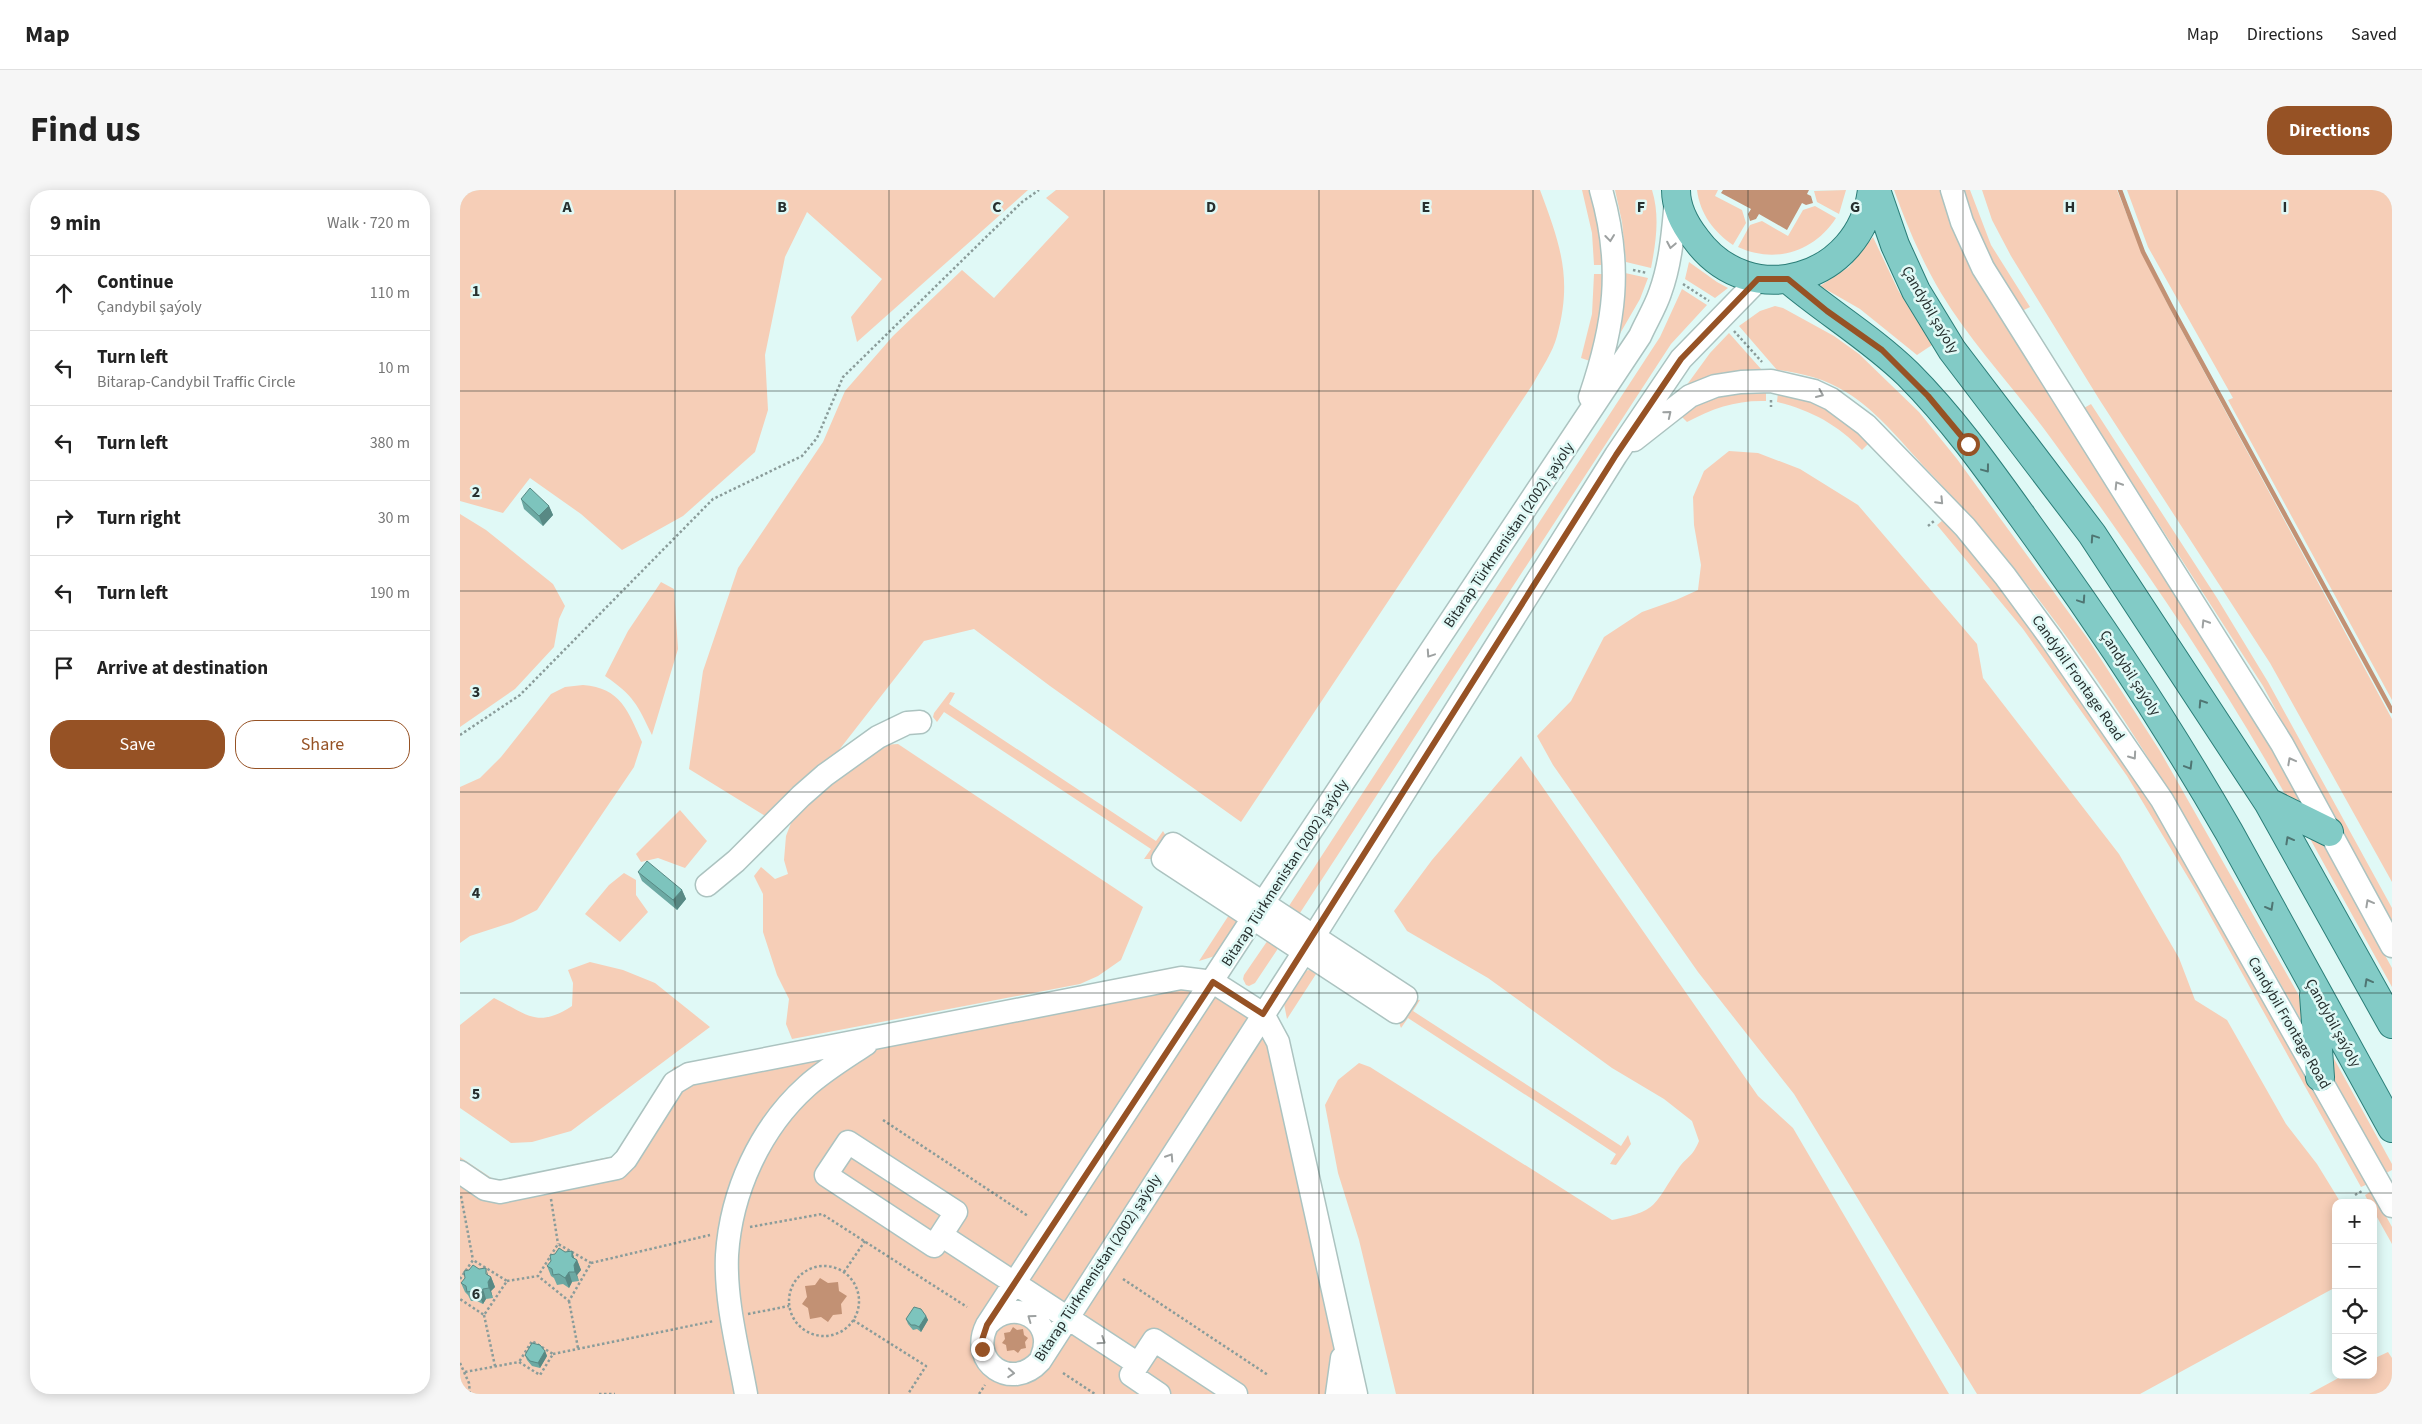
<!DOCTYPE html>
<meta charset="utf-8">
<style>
:root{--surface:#fff;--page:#f6f6f6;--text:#222;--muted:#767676;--line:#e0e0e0;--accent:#965225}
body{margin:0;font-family:"Source Sans 3",sans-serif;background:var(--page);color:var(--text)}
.controls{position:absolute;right:15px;bottom:15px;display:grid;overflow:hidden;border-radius:10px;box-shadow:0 2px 12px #0003}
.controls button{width:45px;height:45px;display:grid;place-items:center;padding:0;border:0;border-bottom:1px solid var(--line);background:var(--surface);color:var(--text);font:25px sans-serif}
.stop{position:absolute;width:15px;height:15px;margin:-11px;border:4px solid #965225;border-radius:50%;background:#fff}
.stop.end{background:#965225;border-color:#fff;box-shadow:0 1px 5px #0008}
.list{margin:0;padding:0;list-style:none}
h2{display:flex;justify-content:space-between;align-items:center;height:65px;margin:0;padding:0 20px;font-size:21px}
h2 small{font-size:16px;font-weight:400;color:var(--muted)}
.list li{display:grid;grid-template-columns:32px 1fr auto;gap:15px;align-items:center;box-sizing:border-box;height:75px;padding:0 20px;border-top:1px solid var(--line)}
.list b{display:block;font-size:19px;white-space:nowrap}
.list p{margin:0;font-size:16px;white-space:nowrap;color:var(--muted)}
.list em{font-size:16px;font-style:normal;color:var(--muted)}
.actions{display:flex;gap:10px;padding:15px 20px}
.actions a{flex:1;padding:11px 0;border:1px solid var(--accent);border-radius:20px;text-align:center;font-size:18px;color:var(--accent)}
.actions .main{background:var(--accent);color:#fff}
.icon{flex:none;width:28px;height:28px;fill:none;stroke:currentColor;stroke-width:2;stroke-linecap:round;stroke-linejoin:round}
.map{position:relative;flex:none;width:1932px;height:1204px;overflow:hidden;border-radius:20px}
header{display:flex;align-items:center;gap:30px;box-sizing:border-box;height:70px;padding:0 25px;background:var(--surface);border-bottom:1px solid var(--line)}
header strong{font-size:24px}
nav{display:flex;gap:28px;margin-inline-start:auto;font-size:18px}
.intro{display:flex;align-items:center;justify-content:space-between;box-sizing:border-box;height:120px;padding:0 30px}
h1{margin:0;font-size:35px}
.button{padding:12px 22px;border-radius:20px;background:var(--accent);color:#fff;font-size:18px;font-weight:700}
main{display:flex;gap:30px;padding:0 30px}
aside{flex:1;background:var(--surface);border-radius:20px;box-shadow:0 2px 12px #0003}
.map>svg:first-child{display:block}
.green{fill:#f6ceb7}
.water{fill:#c29174}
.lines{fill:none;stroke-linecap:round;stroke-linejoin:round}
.stream{stroke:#c29174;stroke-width:4.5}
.minor-casing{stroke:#acc3c0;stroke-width:25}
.major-casing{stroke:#2b7e78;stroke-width:30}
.path{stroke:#8a9c9a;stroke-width:2.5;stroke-dasharray:2.5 2.5;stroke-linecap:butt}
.minor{stroke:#fff;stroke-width:22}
.major{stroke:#82cbc6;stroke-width:28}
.wall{fill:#6ca9a3}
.shaded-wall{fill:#588984}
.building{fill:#7dc4bd;stroke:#588984}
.oneway{stroke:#9da1a1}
.oneway2{stroke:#4f7572}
.route{stroke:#965225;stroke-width:6}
.grid{fill:none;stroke:#262f2e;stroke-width:1;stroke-opacity:0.55}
.labels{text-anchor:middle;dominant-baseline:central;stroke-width:5;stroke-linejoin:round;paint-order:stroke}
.street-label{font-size:15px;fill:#262f2e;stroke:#e0f9f6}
.grid-label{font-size:16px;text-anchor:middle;font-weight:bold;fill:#262f2e;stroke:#e0f9f6;stroke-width:5;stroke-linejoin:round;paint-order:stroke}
</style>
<header>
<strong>Map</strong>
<nav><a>Map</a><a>Directions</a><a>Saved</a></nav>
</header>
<div class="intro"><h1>Find us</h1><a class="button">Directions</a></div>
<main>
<aside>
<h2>9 min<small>Walk · 720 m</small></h2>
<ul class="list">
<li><svg class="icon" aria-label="ahead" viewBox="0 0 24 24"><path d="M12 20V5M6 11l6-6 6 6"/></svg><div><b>Continue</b><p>Çandybil şaýoly</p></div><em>110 m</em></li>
<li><svg class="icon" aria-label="left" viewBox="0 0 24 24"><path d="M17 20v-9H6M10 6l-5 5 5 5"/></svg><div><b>Turn left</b><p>Bitarap-Candybil Traffic Circle</p></div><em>10 m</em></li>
<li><svg class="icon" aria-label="left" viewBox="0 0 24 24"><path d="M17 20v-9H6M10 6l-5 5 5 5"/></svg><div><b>Turn left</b></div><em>380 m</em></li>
<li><svg class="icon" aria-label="right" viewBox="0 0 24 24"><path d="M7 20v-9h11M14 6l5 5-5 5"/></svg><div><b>Turn right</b></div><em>30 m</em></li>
<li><svg class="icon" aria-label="left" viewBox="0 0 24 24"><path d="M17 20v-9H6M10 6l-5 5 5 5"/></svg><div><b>Turn left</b></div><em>190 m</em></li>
<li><svg class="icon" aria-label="arrive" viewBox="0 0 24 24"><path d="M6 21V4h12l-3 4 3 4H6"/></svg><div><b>Arrive at destination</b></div></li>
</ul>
<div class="actions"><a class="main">Save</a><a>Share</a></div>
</aside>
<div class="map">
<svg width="1932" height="1204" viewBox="0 0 1932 1204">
<rect width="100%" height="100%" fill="#e0f9f6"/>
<!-- green -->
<path class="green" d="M0,0H568L397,152L391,127L422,89L347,22L325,67L305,165L308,220L295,262L223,326L162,360L121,324L70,288L43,323L0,311Z
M596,0H1080C1100,54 1113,88 1097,146C1093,162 1081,179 1073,194L781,632L590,496L514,439L464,451L379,560L360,575L307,627L229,579L243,481L278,378L363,252L385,201L433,146L502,80L534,108L609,27L586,8Z
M1122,0H1131L1135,13L1144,75H1134L1132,43Z
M1155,0H1192C1200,26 1196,52 1191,78L1166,72L1162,32Z
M1237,0H1258L1255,6L1282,20L1286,33L1273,55C1254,42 1240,24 1237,0Z
M1386,0L1379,24L1357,12L1354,1Z
M1434,0H1482L1799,536L1842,614L1829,610L1825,604C1756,481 1676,365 1593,251C1557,201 1513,156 1481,103C1462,71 1447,36 1434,0Z
M1501,0H1510L1531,55L1570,117L1562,121L1524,58Z
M1522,0H1657L1682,63L1710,119L1932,529V692L1810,473L1639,209L1551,66L1532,30Z
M1667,0H1932V510L1768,210L1773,208L1688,57Z
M1355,16L1376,28C1354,62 1315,74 1278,57L1290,35L1302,31L1328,46L1343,20Z
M1413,47L1438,100L1472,155L1457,165L1400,119L1360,96L1389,77Z
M1229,72L1257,92L1268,98L1255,108L1225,89Z
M1165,83L1188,88L1180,109L1158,147L1164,106Z
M1134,84H1144L1141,125L1130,171L1121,168L1132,124Z
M1222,99L1247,115L1211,154L838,726L827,719L1200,147Z
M1315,116L1323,118L1374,146L1399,164L1459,222L1497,269L1628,449L1700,561L1842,811L1843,834C1735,641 1627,446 1473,286C1447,259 1418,221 1386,202C1365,189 1342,183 1317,180L1279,136L1300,121Z
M1269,143L1301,179L1261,183L1226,196L1250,163Z
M1306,201V211C1277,210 1253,218 1227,232L1219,224L1258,206Z
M1318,202L1358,214L1380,227L1409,253L1402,260C1378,235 1351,220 1317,212Z
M1631,214L1757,408L1808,492L1932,718V735L1803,496L1624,218Z
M1269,261L1298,263L1340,279L1398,315L1517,454L1523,488L1659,664L1719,768L1735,810L1767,830L1826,934L1857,974L1881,1013H1876V1097L1680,1204H1517L1334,904L1238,782L1093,575L1077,546L1111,511L1144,447L1182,422L1216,410L1238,400L1241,375L1234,335L1233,307L1244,281Z
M0,324L26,340L93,394L105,416L99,429L94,457L55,499L0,537Z
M1483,330L1543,401L1674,582L1908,994L1901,997L1738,704L1667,586L1563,439L1477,335Z
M201,392L214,399L218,459L192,545C177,514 174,506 145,486L168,441Z
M123,495C161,498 168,521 182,552L174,577L77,720L53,732L10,746L0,753V597L20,588L41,567L91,504L105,497Z
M490,502L495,503L489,514L696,651L703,641L706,646L693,669H684L691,659L484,522L477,532L473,527L474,523Z
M438,554L683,717L661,770L638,786L620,794L332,849L326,834L329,809L317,785L303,742V704L294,686L301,677L315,689L328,684L324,670L326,646L331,633L347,612L421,555Z
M1061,566L1298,906L1333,938L1489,1204H936L899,1050L878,983L865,915L878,890L899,873L910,877L1152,1030C1199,1021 1193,1015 1218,979C1227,966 1232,968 1239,951L1232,931L1204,909L1152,878L1028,788L947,741L934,721L972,670Z
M220,620L247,651L225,678L198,668L181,672L176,664Z
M1848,645L1864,655L1932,778V797Z
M164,683L176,690V705L188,722L160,752L125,724L149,695Z
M769,725H773L777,733L755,766L739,771Z
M808,750L818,756L817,760L795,793L789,796L786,795L783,789L784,785Z
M130,772L163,780L195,793L250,837L111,941L72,952L51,953L0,918V835L34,808C67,824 77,839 112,816L113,793L108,780Z
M742,778L816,820L904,1204H0V967L36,991L154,966L214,877Z
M855,779L858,781L827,829L824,814L844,781Z
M953,809L960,810L953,821L1161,956L1168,945L1171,954L1156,975L1150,974L1156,964L948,828L941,838L938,830Z
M1867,856L1932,974V980L1926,983L1871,884Z
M1912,1001L1932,1037V1054L1913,1020V1013H1909L1905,1005Z
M1928,1162L1932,1168V1204H1849L1884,1185H1913V1169Z"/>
<!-- water -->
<path class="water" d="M1263,0H1349L1347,4L1351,6L1353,13L1346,15L1342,13L1327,40L1299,24L1296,29L1290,31L1288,24L1291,19L1261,3Z
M360,1088L368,1093L378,1092L379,1101L387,1106L381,1114L382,1124L373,1125L368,1132L361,1127L350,1129L348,1118L342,1114L347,1107L345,1096L355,1095Z
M553,1137L557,1140L563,1139L564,1145L568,1148L565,1152L566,1158L561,1159L558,1163L554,1160L547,1161L546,1155L542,1153L545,1149L544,1143L550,1142Z"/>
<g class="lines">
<!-- stream -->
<path class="stream" d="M1660,0L1683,62L1712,118L1932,521"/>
<!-- minor casing -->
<g class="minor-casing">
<path id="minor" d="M1492,0L1502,32L1523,78L1822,554L1932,756
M1216,10C1213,42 1211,73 1200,103C1195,118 1186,132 1180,146L793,728L527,1135C508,1173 552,1202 580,1171L844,762L1156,265L1221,169L1299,89
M1130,207C1155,134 1163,76 1141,0
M1174,250L1230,206L1255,196L1281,192L1311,191L1354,201L1371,209L1406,235L1505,337L1545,386L1592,450L1702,610L1932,1016
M713,654L946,807L936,822L703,669Z
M247,695L276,671L341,606L365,585L418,547L447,533L460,532
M388,952L496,1022L474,1056L366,985Z
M0,982L25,999L40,1002L157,978L166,969L214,893L229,884L721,788L753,792L803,824L818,852L896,1204
M481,1045L678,1174
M528,1134C553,1106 597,1130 582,1166
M286,1204C278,1159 265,1111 267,1065C271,1002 300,938 347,896C365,880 385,868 406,854
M699,1204L671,1185L694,1150L776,1204
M877,1204L882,1168"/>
</g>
<!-- major casing -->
<g class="major-casing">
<path id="major" d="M1216,0C1216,18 1225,35 1236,49C1290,123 1401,90 1412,0
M1416,0L1435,55L1456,101L1492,160L1632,344L1808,612L1932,834
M1328,89C1367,122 1411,148 1448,184C1499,235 1540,296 1582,354C1649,447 1712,543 1769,642C1824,740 1877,840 1932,938
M1808,612L1869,642
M1854,805L1860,887"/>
</g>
<!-- path -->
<path class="path" d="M1173,80L1187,83
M1223,94L1249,111
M1274,141L1302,172
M1311,210V217
M1468,336L1474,331
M0,545L60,505L253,309L342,266L357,248L383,187L562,12L579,0
M423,930L568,1026
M1895,1005L1902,1001
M1,1006L13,1070
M91,1009L98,1054
M290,1037L362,1024L507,1117
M131,1073L250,1045
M329 1111a35 35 0 1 1 70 0a35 35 0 1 1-70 0Z
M384,1082L405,1051
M0,1089L13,1070L47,1091L24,1125L0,1109
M663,1089L808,1185
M47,1091L78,1086L98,1054L131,1073L109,1111L78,1086
M109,1111L118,1158
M288,1124L329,1116
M24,1125L35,1176
M393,1130L466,1176L448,1204
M93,1164L254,1131
M0,1173L9,1193L10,1204
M5,1182L59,1172L80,1185L93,1164L72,1151L59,1172
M603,1183L635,1204
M139,1204H155
M519,1204L525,1195"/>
<!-- minor -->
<use href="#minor" class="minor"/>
<!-- major -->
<use href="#major" class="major"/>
</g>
<!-- wall -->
<path class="wall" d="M61,309L89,316L93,325L83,336L64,319Z
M178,682L222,700L226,709L217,720L182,691Z
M112,1061L114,1068L117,1070L121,1080L117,1085L119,1091L112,1092L109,1098L103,1094L97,1095L94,1088L91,1086L87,1076L105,1062Z
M28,1085L31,1087L35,1097L31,1101L33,1108L26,1109L23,1114L17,1111H11L8,1105L5,1102L1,1093Z
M466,1126L468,1130L461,1142L457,1139L453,1140L448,1134L446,1129Z
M85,1161L87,1166L80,1178L72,1176L67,1170L65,1165Z"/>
<!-- shaded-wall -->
<path class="shaded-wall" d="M89,316L93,325L83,336L79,326Z
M222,700L226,709L217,720L213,710Z
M112,1061L115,1071L117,1070L121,1080L117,1085L119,1091L115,1082Z
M26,1078L29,1088L31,1087L35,1097L31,1101L33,1108L29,1098Z
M109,1082L112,1092L109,1098L105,1088Z
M23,1099L26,1109L23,1114L19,1105Z
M466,1126L468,1130L461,1142L459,1137Z
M85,1161L87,1166L80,1178L78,1173Z"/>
<!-- building -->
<path class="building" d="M70,298L89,316L79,326L61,309Z
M187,671L222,700L213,710L178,682Z
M99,1058L105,1062L112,1061V1067L117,1070L114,1075L115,1082H109L105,1088L99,1084L93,1085L92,1079L87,1076L91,1071L90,1065L95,1064Z
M13,1075L19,1079L26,1078V1084L31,1087L28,1092L29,1098L23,1099L19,1105L13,1101L7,1102L6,1096L1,1093L5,1088L4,1081L9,1080Z
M454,1117L461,1119L466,1126L459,1137L455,1135H451L446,1129Z
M72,1153L80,1155L85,1161L78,1173L70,1171L65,1165Z"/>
<!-- one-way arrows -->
<defs><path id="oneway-chevron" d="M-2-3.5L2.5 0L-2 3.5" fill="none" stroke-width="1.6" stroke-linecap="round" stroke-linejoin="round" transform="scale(1.25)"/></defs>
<g class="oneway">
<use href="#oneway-chevron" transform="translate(1150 48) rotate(83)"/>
<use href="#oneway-chevron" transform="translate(1211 55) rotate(101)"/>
<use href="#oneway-chevron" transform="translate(1360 204) rotate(24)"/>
<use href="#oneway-chevron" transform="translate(1208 224) rotate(-39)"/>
<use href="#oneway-chevron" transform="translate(1658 295) rotate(-122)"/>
<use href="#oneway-chevron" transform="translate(1480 311) rotate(46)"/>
<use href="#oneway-chevron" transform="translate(1745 433) rotate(-122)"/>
<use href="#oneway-chevron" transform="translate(970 464) rotate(124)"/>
<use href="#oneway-chevron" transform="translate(1673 566) rotate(55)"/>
<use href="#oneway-chevron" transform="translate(1831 571) rotate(-118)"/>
<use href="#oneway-chevron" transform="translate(1909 713) rotate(-119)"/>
<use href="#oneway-chevron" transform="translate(710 967) rotate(-57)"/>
<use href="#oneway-chevron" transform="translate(571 1128) rotate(-144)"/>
<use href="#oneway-chevron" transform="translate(642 1151) rotate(33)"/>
<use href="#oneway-chevron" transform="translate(551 1183) rotate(4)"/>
</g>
<g class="oneway2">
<use href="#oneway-chevron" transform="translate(1526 279) rotate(53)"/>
<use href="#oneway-chevron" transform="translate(1634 348) rotate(-124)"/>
<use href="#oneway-chevron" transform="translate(1622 410) rotate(56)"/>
<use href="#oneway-chevron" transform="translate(1742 513) rotate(-123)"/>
<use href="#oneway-chevron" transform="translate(1729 576) rotate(59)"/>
<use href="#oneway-chevron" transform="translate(1829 650) rotate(-119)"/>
<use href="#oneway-chevron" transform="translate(1810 717) rotate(61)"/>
<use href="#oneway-chevron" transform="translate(1908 792) rotate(-119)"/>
</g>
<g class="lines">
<!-- route -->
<path class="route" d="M522,1159V1150L527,1135L753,792L803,824L1156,265L1221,169L1298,89H1328L1367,121L1422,160L1468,206L1508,254"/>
</g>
<!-- grid -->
<path class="grid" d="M215,0V1204M429,0V1204M644,0V1204M859,0V1204M1073,0V1204M1288,0V1204M1503,0V1204M1717,0V1204M0,201H1932M0,401H1932M0,602H1932M0,803H1932M0,1003H1932"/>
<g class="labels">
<!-- street labels -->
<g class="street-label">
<text transform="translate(1470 120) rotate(60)">Çandybil şaýoly</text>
<text transform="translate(1049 345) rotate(-56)">Bitarap Türkmenistan (2002) şaýoly</text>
<text transform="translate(1670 483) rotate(57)">Çandybil şaýoly</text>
<text transform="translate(1618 488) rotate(55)">Candybil Frontage Road</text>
<text transform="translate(825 683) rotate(-57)">Bitarap Türkmenistan (2002) şaýoly</text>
<text transform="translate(1829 833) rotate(60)">Candybil Frontage Road</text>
<text transform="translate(1873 833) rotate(61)">Çandybil şaýoly</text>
<text transform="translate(638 1078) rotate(-57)">Bitarap Türkmenistan (2002) şaýoly</text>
</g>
</g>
<g class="grid-label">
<text x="107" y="22">A</text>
<text x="322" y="22">B</text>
<text x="537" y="22">C</text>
<text x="751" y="22">D</text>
<text x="966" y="22">E</text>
<text x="1181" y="22">F</text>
<text x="1395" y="22">G</text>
<text x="1610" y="22">H</text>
<text x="1825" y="22">I</text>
<text x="16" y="106">1</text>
<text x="16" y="307">2</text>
<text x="16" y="507">3</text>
<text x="16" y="708">4</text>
<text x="16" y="909">5</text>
<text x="16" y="1109">6</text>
</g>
</svg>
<div class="controls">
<button>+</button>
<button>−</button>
<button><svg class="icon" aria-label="locate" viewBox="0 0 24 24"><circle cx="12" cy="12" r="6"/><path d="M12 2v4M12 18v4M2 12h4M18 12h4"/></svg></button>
<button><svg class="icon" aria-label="layers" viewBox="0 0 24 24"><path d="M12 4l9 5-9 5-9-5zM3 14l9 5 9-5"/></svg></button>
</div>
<div class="stop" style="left:1508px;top:254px"></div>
<div class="stop end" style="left:522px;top:1159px"></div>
</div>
</main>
